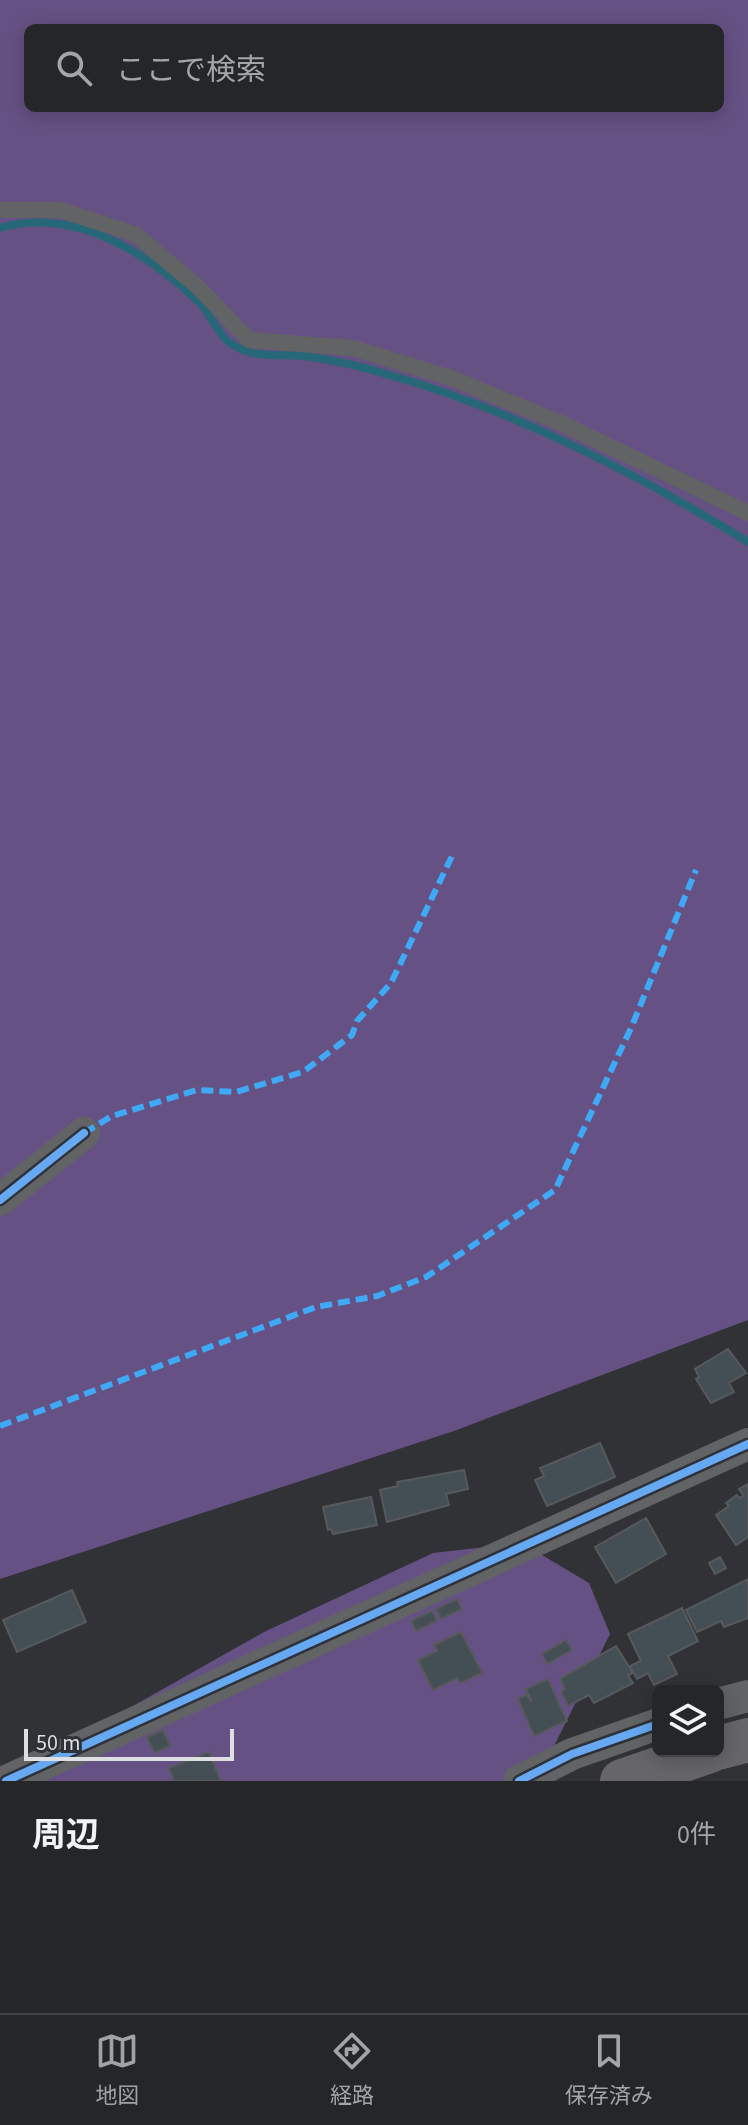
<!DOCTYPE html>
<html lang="ja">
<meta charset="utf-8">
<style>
:root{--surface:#242628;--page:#303234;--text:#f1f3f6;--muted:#a3a5a8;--line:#414345;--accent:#a0a2a6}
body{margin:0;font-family:"Source Sans 3","Noto Sans JP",sans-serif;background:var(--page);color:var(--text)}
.controls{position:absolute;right:24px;bottom:24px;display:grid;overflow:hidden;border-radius:12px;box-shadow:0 4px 20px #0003}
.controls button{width:72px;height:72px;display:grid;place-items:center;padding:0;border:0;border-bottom:2px solid var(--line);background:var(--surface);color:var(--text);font:40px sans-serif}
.scale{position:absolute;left:24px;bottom:20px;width:210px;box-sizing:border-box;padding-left:8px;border:4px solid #dddfe3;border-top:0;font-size:22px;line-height:28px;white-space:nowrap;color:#dddfe3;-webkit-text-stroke:6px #2e3137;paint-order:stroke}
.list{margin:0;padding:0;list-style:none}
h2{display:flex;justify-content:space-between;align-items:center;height:104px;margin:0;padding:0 32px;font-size:34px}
h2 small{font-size:26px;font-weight:400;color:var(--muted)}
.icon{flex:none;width:44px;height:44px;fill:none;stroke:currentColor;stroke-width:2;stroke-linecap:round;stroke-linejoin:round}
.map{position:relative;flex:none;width:748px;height:1781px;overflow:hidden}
.search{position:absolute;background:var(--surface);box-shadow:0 4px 20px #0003;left:24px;right:24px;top:24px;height:88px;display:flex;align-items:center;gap:20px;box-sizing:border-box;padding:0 28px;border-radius:12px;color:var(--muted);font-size:30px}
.sheet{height:232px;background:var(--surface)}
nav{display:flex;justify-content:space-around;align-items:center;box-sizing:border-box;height:112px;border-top:2px solid var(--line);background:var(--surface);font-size:22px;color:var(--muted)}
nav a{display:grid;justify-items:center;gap:4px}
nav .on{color:var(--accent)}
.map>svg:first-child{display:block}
.forest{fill:#665184;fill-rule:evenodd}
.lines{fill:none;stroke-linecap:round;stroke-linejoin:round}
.stream{stroke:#266877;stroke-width:8}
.building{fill:#444e55;stroke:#57595b;stroke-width:2}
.lane{stroke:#626365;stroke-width:16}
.street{stroke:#626365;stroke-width:32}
.secondary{stroke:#666668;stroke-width:44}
.quiet{stroke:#3fa9f5;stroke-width:6;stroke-dasharray:12 6;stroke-linecap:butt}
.cycleway-casing{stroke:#2e3137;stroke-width:13}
.cycleway{stroke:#66a8f1;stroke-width:8}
</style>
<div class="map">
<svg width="748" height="1781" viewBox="0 0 748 1781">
<rect width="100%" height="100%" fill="#303235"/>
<!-- forest -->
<path class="forest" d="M0,0H748V1320L454,1431L0,1579ZM28,28H720V108H28Z
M522,1543L589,1583L610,1634L552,1750L509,1781H0L264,1632L433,1553Z"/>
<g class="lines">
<!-- stream -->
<path class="stream" d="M0,228C74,206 148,253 200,303C214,318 218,339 239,348C258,358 284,354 304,356C335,360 364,367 393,376C520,413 636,473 748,542"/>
</g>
<!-- building -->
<path class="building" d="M728,1349L746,1373L729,1383L734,1392L711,1403L696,1379L699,1377L695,1369Z
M600,1443L615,1477L547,1506L535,1480L544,1476L540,1468Z
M464,1470L468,1489L446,1494L449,1505L387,1522L380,1490L398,1486L397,1482Z
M748,1484V1537L736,1545L716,1515L729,1506L726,1503L737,1495L739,1498L744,1496L739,1489Z
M371,1497L377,1525L333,1534L331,1529L328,1530L323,1507Z
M646,1518L666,1554L616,1583L595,1547Z
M720,1557L726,1568L715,1574L709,1563Z
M748,1579V1618L724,1627L721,1621L697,1632L686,1610Z
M72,1590L86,1622L17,1652L3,1620Z
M457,1599L462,1609L441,1619L436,1609Z
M682,1608L698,1641L668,1656L677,1674L654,1685L648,1673L637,1679L630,1666L641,1661L628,1634Z
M432,1611L437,1621L416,1631L411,1621Z
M461,1632L482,1673L460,1683L457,1678L433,1690L418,1660L437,1651L434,1645Z
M566,1640L572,1650L547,1664L542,1654Z
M616,1646L633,1673L628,1675L633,1683L594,1703L589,1695L568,1706L561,1692L565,1689L560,1679Z
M548,1679L567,1721L534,1736L518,1699L526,1695L532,1702L526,1689Z
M163,1730L170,1746L154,1753L147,1737Z
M209,1752L221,1781H174L169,1768Z"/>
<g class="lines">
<!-- lane -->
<path class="lane" d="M0,210H60L135,234L197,286L249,340L353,348L454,379L563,424L748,513"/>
<!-- street -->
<path class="street" d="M0,1200L84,1133
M718,1704L748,1696
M6,1781L748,1444
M519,1781L572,1754L658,1724"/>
<!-- secondary -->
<path class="secondary" d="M718,1748L748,1740
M622,1781L710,1751"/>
<!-- quiet -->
<path class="quiet" d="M84,1133L112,1116L197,1090L236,1092L303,1072L336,1047L352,1035L357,1021L391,983L453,854
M0,1426L316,1307L377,1296L426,1277L555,1190L631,1028L696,870"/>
<!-- cycleway casing -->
<g class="cycleway-casing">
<path id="cycleway" d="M0,1200L84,1133
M6,1781L748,1444
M519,1781L572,1754L658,1724"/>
</g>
<!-- cycleway -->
<use href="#cycleway" class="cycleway"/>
</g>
</svg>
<div class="controls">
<button><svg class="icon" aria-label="layers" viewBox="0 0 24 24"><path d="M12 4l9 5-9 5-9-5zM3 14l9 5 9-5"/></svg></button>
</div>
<div class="scale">50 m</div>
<div class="search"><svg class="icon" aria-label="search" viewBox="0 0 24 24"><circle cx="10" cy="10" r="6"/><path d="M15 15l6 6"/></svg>ここで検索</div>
</div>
<section class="sheet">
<h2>周辺<small>0件</small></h2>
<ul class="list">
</ul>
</section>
<nav>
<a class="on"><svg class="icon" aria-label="map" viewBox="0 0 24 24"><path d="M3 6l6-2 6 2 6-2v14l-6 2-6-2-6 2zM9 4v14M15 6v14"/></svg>地図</a>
<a><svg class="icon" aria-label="directions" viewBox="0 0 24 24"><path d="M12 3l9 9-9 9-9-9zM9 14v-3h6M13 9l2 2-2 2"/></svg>経路</a>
<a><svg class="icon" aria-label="saved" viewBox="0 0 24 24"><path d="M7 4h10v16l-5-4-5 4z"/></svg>保存済み</a>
</nav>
